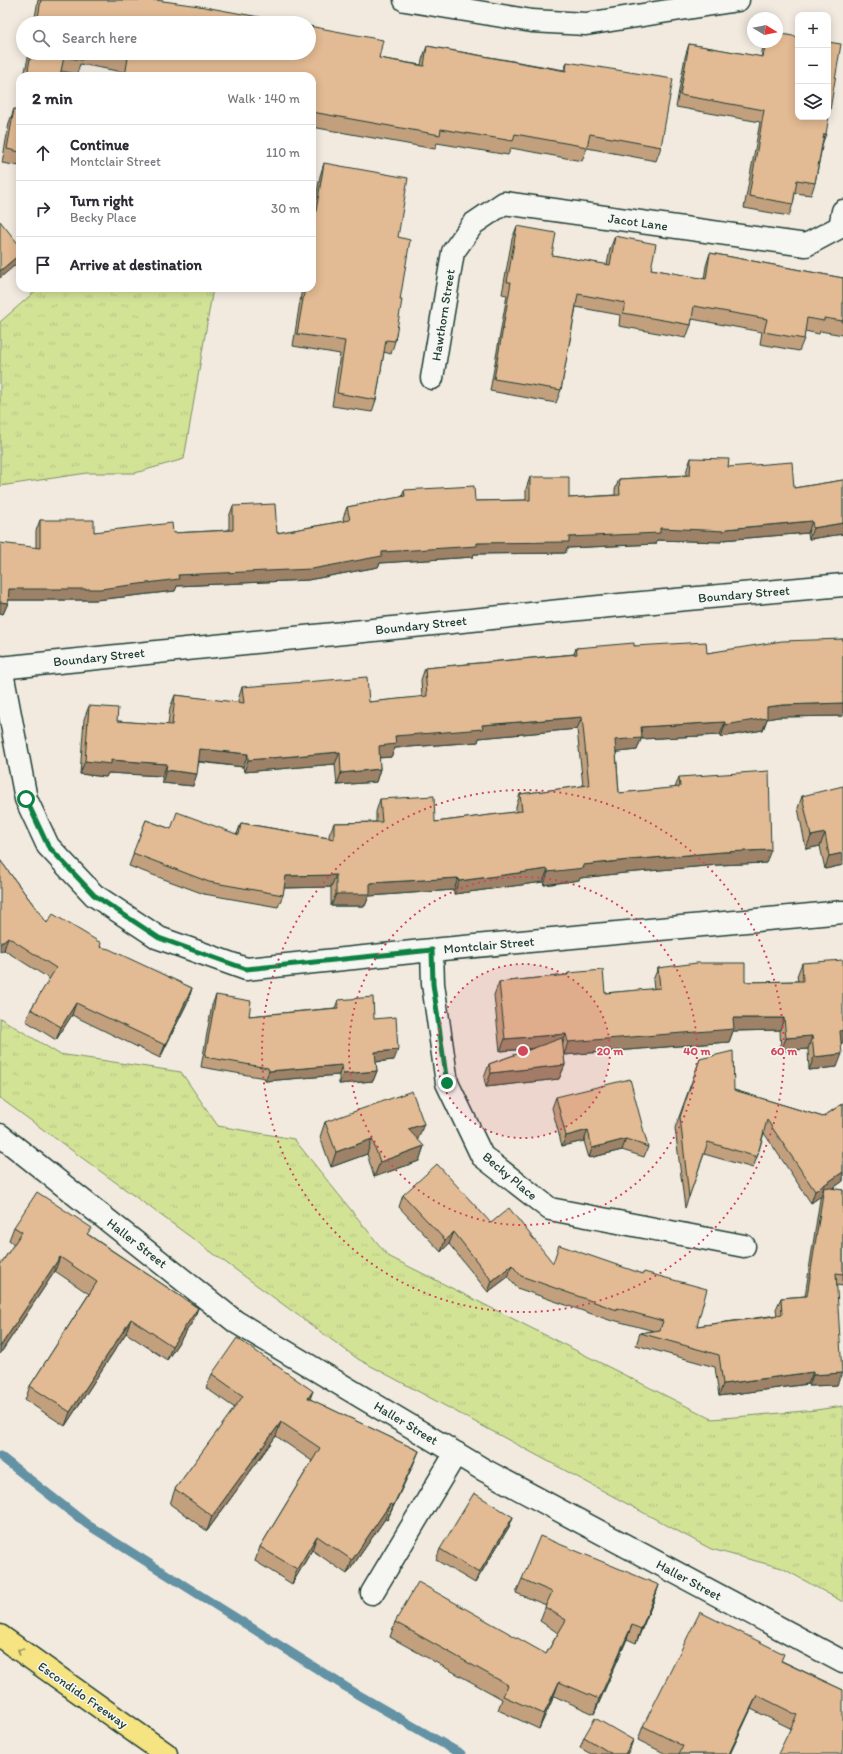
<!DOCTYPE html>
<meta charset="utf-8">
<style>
:root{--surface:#fff;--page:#f2f2f3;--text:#2b2b33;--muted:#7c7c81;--line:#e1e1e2}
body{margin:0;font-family:Itim,sans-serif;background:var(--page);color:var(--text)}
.controls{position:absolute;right:12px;top:12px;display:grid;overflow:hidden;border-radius:8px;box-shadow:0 2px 10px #0003}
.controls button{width:36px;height:36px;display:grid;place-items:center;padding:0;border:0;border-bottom:1px solid var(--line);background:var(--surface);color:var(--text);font:20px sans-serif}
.compass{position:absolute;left:747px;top:12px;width:36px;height:36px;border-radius:50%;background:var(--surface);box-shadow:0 2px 10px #0003;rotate:100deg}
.stop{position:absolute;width:12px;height:12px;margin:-9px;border:3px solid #0b8043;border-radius:50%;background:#fff}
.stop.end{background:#0b8043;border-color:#fff;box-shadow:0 1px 4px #0008}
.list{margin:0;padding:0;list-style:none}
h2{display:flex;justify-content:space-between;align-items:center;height:52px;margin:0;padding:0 16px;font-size:17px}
h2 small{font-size:13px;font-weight:400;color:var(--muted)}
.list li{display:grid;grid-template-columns:26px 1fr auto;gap:12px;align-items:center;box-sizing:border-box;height:56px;padding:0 16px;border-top:1px solid var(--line)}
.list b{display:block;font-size:15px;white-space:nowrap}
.list p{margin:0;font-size:13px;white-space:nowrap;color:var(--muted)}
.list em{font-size:13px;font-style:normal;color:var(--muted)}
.icon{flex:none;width:22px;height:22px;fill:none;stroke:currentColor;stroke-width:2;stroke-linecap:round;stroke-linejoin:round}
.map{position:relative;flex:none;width:843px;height:1754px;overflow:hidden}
.search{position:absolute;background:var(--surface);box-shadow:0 2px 10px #0003;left:16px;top:16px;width:300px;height:44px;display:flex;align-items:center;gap:10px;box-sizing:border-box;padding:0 14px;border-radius:22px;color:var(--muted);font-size:15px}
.panel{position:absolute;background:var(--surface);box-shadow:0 2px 10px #0003;left:16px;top:72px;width:300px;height:220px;border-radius:12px}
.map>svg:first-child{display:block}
.grass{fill:url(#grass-tufts);stroke:#799065}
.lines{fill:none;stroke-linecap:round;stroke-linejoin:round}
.stream{stroke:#6292a4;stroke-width:9}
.minor-casing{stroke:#1f3d34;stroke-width:25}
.highway-casing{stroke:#1f3d34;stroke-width:25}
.minor{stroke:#f6f6f2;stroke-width:22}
.highway{stroke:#f6e381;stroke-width:22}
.wall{fill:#c2a07e;stroke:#1f3d34}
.shaded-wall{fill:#9e8267;stroke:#1f3d34}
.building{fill:#e2ba93;stroke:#1f3d34}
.oneway{stroke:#8a905a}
.route{stroke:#0b8043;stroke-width:5}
.ring{fill:none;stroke:#d1495b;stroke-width:2;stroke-dasharray:2 4}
.labels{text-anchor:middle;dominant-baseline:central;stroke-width:3;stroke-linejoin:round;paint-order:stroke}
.street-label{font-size:13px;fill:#1f3d34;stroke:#f6f6f2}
.centre{fill:#d1495b;stroke:#f6f6f2;stroke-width:2}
.ring-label{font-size:12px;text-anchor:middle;font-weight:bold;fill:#d1495b;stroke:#f6f6f2;stroke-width:3;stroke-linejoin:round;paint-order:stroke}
</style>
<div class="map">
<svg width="843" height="1754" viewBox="0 0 843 1754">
<defs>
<pattern id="grass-tufts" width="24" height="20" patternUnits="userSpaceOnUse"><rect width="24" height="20" fill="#d3e396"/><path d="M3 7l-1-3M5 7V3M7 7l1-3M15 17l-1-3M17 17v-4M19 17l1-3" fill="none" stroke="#b5c482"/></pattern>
</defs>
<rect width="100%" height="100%" fill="#f2eadf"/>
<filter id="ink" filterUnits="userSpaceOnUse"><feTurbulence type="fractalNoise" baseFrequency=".025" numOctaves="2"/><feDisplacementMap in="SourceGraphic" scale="8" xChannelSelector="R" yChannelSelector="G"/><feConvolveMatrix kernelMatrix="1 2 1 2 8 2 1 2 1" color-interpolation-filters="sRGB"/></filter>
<g filter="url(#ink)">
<!-- grass -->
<path class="grass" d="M39,288H213L184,459L135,473H87L0,486V322Z
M0,1018L59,1054L181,1072L218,1126L294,1139L388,1256L712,1419L816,1410L843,1406V1602L782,1568L711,1549L358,1359L0,1098Z"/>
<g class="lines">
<!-- stream -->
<path class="stream" d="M0,1456L88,1525L357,1694L461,1754"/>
<!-- minor casing -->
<g class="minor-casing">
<path id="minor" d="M405,0L532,21L586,24L738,0
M432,378L453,252L473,224L504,203L806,245L840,227L843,211
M1,667L26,799L48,846L94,895L159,938L246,969L432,950L843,912
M0,668L609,606L843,585
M432,950L433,984L447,1083L482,1156L550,1209L744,1246
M0,1135L236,1322L484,1470L843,1662
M372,1593L456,1453"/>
</g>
<!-- highway casing -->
<g class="highway-casing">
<path id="highway" d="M0,1636L166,1754"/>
</g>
<!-- minor -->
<use href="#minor" class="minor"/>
<!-- highway -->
<use href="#highway" class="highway"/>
</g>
<!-- wall -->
<path class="wall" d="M38,0H156L292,23H34Z
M764,42H777L826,134L823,142L815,183L811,195L795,193L793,204L789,216L744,208L760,122L676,107L685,57L689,44L761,57Z
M427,46L564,70L567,62L661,147L656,161L587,148L582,161L511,148L508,155L437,143L435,149L312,127V76H122L123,72L80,64L77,74L61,71L60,76H24L29,53H309L379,58L421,65L422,60Z
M20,99V166L2,163L9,123L14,109L18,110Z
M324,163L398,237L400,300L395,341L391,354L384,352L376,400L372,412L332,406L340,354L293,346L302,288H312V219L320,176Z
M517,226L552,255L607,265L610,249L615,236L651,269L704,279L706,266L710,253L843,278V277V335L820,331L819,334L805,331L804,339L799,351L760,344L762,332L692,319L691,325L686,338L619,326L620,315L576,307L561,390L556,403L490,391L507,295L502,294L512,239Z
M691,458L728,467L794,488L843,480V534L809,539L808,533L722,540L721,542L657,540L656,544L567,548L565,553L474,554L473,557L380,563L378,567L308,580L177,586L175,591L96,600H8V603L3,614L0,613L36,547V531L40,520L94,532L173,533L229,530V517L233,506L277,533L344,521L343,518L347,507L402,497L404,490L475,501L526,500V489L530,477L569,498L615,495V490L619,479L686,475L687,469Z
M843,639V716L778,717L767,719L763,730L721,737L720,735L641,739L637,750L616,752L619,793L675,788L679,777L766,863L718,865L625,873L580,878L579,880L544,885L543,882L454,894V890L369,896L365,906H331V887L284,888L283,895L278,907L204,894L129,866L146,820L171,829L237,834L241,823L329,838V835L334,823L376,822V812L380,799L435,822L516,812V807L520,794L583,786L577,729L479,738L478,742L395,748L391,757L379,758L380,769L376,782L337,785L335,764L244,772L243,767L199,762L193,786L162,783V776L108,773L106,777L80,774L84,719L89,706L117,721L168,725L170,708L175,695L238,703V700L242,687L369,702L422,697L421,680L425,668L574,654L576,648L634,646L707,653Z
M802,796L843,865L825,869L820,846L806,849L798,808Z
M0,860L47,923L192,988L188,1001L160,1058L72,1015L56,1040L26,1021L31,1009L50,979L4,950Z
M802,963L841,1043L837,1067L809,1070L808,1049L781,1051L780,1030L733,1031L729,1042L564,1055L565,1065L559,1079L486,1087L484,1078L489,1064L531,1049L500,1051L494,995L499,982L567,975L568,973L605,993L654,989L653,980L658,968L745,982L798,981L797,976Z
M216,995L249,1016L335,1008L338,1000L374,1019L394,1060L376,1062L377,1071L373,1081L339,1084V1075L265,1081V1078L201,1067L212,1005Z
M700,1059L734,1090L823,1117L843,1103V1181L832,1189L843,1190V1286L836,1285L837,1385L809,1386L808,1384L719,1396L715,1367L636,1345L640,1333L654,1331L613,1320L612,1321L517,1288L508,1277L488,1292L449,1244L441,1252L399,1207L403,1195L491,1223L552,1263L697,1326L777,1315L776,1309L781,1298L805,1296L820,1199L821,1196L811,1203L764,1133L757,1157L753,1168L704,1154L685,1208L675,1128Z
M556,1097L648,1147L644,1157L622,1150L589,1158L584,1141L562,1146L552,1108Z
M325,1122L418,1139H417L424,1146L419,1161L374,1177L367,1154L331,1167L320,1137Z
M14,1227L89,1235L198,1308L193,1321L167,1360L126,1333L65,1426L25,1400L30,1386L89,1294L55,1271L0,1354V1265L14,1244L9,1240Z
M212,1374L310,1399L419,1451L413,1465L387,1520L385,1519L347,1574L312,1550L292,1584L255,1561L260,1547L312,1461L276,1436L207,1531L170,1504L175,1489L235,1408L206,1388Z
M513,1517L509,1527L475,1583L436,1560L440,1549Z
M522,1579L659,1585L654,1600L636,1643L627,1639L594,1714L554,1696L539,1729L498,1710L502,1699L390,1637L395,1622L546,1654L558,1633L540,1621L546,1605L516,1593Z
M782,1661L843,1690L790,1728L751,1709L730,1754H666L638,1740L643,1726Z
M584,1737L633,1740L629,1751L627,1754H591L580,1748Z"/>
<!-- shaded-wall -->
<path class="shaded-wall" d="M20,254V261L0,278V271Z
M812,521L808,533L722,540L721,542L657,540L656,544L567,548L565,553L474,554L473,557L380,563L378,567L308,580L177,586L175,591L96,600H5L9,589L178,575L382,552L477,543L569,537L660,528L726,529Z
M843,523V534L809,539L813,528Z
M0,602L8,603L3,614L0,613Z
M843,703V716L778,717L767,719L763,730L721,737L725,725L767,707L783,705Z
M582,717L577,729L479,738L478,742L395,748L391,757L374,758L379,746L395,736L482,725Z
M725,722L720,735L641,739L637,750L610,753L615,740L641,727Z
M200,749L248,754L243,767L196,761Z
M340,752L335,764L244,772L248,760Z
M111,760L167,764L162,776L108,773L106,777L80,774L85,761Z
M380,769L376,782L337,785L341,773Z
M166,770L197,774L193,786L162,783Z
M825,833L820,846L806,849L811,836Z
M771,850L766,863L718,865L625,873L580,878L579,880L544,885L548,872L583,865L629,860L723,852Z
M843,853V865L825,869L829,856Z
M548,869L543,882L454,894L459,881Z
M336,875L331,887L281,888L286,876Z
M458,878L454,890L369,896L365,906H331L336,894L370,883Z
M8,937L4,950L0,952V944Z
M192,988L188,1001L160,1058L165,1045Z
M76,1003L72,1015L56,1040L61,1027Z
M733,1018H784L780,1030L733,1031L729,1042L564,1055L568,1042Z
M843,1030V1043H835L840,1031Z
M566,1034L562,1046L500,1051L505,1039Z
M812,1036L808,1049L781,1051L786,1038Z
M398,1050L394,1060L372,1062L375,1052Z
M842,1054L837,1067L809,1070L814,1057Z
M342,1065L339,1075L265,1081L269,1071Z
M565,1065L559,1079L486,1087L491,1073Z
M377,1071L373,1081L339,1084L343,1074Z
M424,1124L418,1139L403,1144L408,1129Z
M588,1130L584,1141L562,1146L566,1136Z
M372,1139L367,1154L331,1167L336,1152Z
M626,1139L622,1150L589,1158L592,1148Z
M424,1146L419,1161L374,1177L380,1162Z
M843,1172V1181L823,1195L824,1187L821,1196L811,1203L815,1191Z
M454,1232L449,1244L441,1252L445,1240Z
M60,1257L55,1271L0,1354V1347Z
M512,1265L508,1277L488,1292L492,1281Z
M198,1308L193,1321L167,1360L172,1346Z
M131,1319L126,1333L65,1426L70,1412Z
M813,1372L808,1384L719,1396L723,1384Z
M842,1373L837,1385L809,1386L813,1375Z
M313,1391L308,1405V1398Z
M281,1422L276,1436L207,1531L212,1516Z
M419,1451L413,1465L387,1520L393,1506Z
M390,1504L385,1519L347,1574L352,1560Z
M513,1517L509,1527L475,1583L479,1573Z
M317,1536L312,1550L292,1584L297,1569Z
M659,1585L654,1600L636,1643L641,1629Z
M632,1625L627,1639L594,1714L599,1699Z
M559,1682L554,1696L539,1729L544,1714Z
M757,1695L751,1709L730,1754H729Z
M633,1740L629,1751L627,1754H625Z"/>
<!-- building -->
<path class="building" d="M41,0H156L199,6L292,23H37Z
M309,26L383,40L379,58L424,66L427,46L566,71L567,62L673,79L661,147L590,134L587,147L515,134L513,141L441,129L440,135L312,112V76H222L216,75V76H125L128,58L99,53H309Z
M777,33L798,37V117H828V42L841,44L826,134H824L815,183L797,180L793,204L749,196L764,110L680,95L689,44L763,57L766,42H777Z
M31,53H83L82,60L64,57L60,76H27Z
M14,109L20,110V152L7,149Z
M324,163L408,178L398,237L410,240L400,300H402L395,341L386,340L376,400L337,393L345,341L297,334L305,288H312V222L314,223Z
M0,221L20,246V254L0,271Z
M517,226L556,233L552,255L610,265L615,236L656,244L651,269L706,279L710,253L843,278V321L824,318V321L807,318L804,339L764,332L767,319L694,306L691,325L623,313L625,303L578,294L561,390L494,379L511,282H507Z
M691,458L729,459L728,467L792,462L794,488L843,480V523L813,528L812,521L726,529L725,531L660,528V533L569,537V542L477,543V546L382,552V556L312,569L178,575L179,579L100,589H9L8,603L0,602V543L40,548V520H94V532L172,523L173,533L233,530V506L275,504L277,533L350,520L347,507L405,496L404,490L474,486L475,501L530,500V477H569V498L620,495L619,479L690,475Z
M843,639V703L783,705L767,707V718L725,725V722L641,727L642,738L615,740L619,793L680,787L679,777L769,771L771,850L723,852L629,860L583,865L584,868L548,872V869L459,881L458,878L370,883V894H336V875L286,876L283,895L209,882L133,853L146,820L171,829L177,812L239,835L241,823L334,839V823L382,822L380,799L434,796L435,822L522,811L520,794L589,785L582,717L482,725L483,729L395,736L396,744L379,746L380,769L341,773L340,752L248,760V754L200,749L197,774L166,770L167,764L111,760V764L85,761L89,706L118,708L117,721L172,725L175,695L244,703L242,687L367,677L369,702L427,696L425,668L577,654L576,648L634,643V646L706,642L707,653L782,641Z
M843,786V853L829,856L825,833L811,836L802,796Z
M0,860L47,923L53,914L101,943L100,947L109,949L192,988L165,1045L76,1003L61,1027L31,1009L56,968L8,937L0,944Z
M843,960V1030L840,1031L842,1054L814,1057L812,1036L786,1038L784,1018H733L734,1029L568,1042L566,1034L505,1039L499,982L568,975V973L603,970L605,993L660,988L658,968L697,963H745V982L803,981L802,963Z
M216,995L251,1001L249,1016L338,1008V1000L373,997L374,1019L396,1017L398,1050L375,1052L377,1071L343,1074L342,1065L269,1071L268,1068L205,1057Z
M562,1038L565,1065L491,1073L489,1064Z
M733,1051L734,1090L823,1117L843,1103V1172L815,1191L767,1120L757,1157L708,1142L689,1197L680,1117L700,1059Z
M630,1079L648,1147L626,1139L592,1148L588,1130L566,1136L556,1097Z
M412,1091L424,1124L408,1129L424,1146L380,1162L372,1139L336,1152L325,1122Z
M437,1164L491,1223L509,1208L553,1263L559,1245L643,1274L644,1272L707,1289L697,1326L782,1315L781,1298L807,1296L824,1187L843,1190V1274L836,1273L842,1373L813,1375V1372L723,1384L719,1355L640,1333L660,1330L663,1321L617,1308V1310L521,1276L512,1265L492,1281L454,1232L445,1240L403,1195Z
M37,1192L92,1228L87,1234L198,1308L172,1346L131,1319L70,1412L30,1386L97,1282L60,1257L0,1347V1265L22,1232L14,1227Z
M237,1338L313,1391L308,1398L419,1451L393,1506L390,1504L352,1560L317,1536L297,1569L260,1547L320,1448L281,1422L212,1516L175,1489L243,1396L212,1374Z
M474,1493L513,1517L479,1573L440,1549Z
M540,1536L659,1585L641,1629L632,1625L599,1699L559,1682L544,1714L503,1696L508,1685L395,1622L418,1582L546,1654L566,1620L545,1607L552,1592L522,1579Z
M700,1612L784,1654L781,1661L843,1690V1754H778L797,1715L757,1695L729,1754H679L683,1746L643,1726Z
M595,1718L633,1740L625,1754H612L584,1737Z"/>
<!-- one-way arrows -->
<defs><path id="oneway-chevron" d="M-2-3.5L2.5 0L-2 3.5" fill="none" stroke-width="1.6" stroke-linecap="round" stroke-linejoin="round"/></defs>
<use class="oneway" href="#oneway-chevron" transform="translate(20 1651) rotate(-145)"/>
</g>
<g class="lines" filter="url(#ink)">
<!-- route -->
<path class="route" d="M26,799L48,846L94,895L159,938L246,969L432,950L433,984L447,1083"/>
</g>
<!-- distance rings -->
<circle cx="523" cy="1051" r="87" fill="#d1495b" fill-opacity=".12"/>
<g class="ring">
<circle cx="523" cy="1051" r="87"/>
<circle cx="523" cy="1051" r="174"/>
<circle cx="523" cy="1051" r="261"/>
</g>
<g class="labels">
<!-- street labels -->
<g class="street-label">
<text transform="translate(638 222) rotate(8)">Jacot Lane</text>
<text transform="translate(443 315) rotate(-81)">Hawthorn Street</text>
<text transform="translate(744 594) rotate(-5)">Boundary Street</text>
<text transform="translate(421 625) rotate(-6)">Boundary Street</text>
<text transform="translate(99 657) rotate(-6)">Boundary Street</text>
<text transform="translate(489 945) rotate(-5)">Montclair Street</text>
<text transform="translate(510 1176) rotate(40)">Becky Place</text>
<text transform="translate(137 1243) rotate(38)">Haller Street</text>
<text transform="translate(406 1423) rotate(31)">Haller Street</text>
<text transform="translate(689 1580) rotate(28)">Haller Street</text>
<text transform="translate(83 1695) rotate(35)">Escondido Freeway</text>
</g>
</g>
<circle cx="523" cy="1051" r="6" class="centre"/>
<g class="ring-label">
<text x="610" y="1055">20 m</text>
<text x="697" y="1055">40 m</text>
<text x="784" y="1055">60 m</text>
</g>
</svg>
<div class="controls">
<button>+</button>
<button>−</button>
<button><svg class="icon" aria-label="layers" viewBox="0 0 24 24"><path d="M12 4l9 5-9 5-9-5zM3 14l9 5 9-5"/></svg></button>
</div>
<svg class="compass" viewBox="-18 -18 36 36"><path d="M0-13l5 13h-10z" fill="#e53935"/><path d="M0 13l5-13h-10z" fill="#7c7c81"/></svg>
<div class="stop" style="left:26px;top:799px"></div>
<div class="stop end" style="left:447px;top:1083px"></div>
<div class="search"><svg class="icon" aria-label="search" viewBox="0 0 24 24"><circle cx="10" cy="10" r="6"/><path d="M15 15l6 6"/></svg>Search here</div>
<section class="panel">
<h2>2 min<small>Walk · 140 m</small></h2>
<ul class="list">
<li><svg class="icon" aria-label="ahead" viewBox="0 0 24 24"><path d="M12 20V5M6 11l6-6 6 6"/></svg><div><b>Continue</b><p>Montclair Street</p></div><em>110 m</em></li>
<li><svg class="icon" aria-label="right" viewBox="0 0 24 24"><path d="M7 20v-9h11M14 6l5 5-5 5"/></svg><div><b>Turn right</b><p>Becky Place</p></div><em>30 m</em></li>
<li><svg class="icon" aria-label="arrive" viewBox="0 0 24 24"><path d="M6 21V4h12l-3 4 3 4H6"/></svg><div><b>Arrive at destination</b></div></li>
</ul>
</section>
</div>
